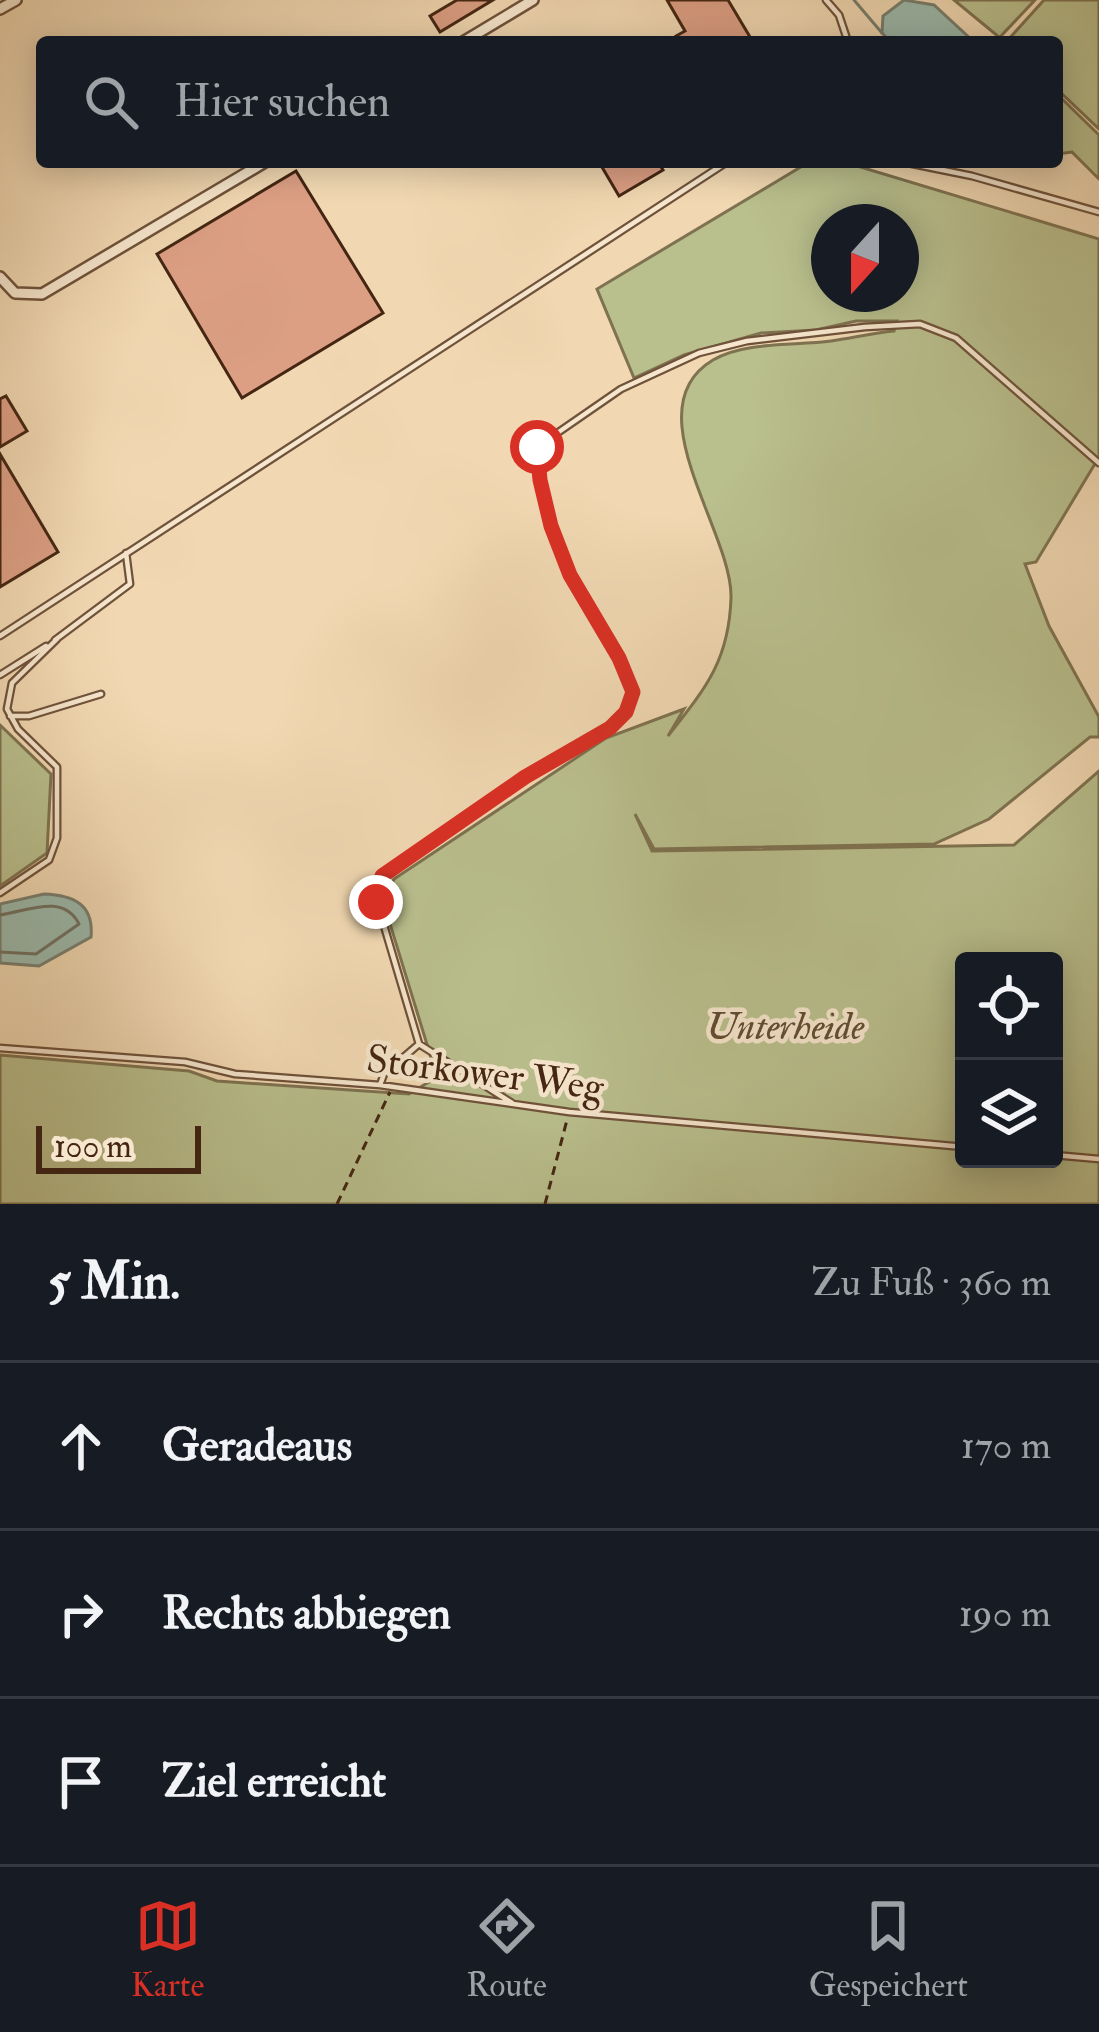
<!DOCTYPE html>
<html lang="de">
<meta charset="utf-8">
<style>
:root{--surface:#171b24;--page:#20242c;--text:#f1f3f6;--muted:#9ea1a6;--line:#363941;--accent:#d93025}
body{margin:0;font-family:"IM FELL Double Pica",serif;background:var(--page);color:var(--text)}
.controls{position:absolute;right:36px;bottom:36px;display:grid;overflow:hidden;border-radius:12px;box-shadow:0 6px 30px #0003}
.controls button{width:108px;height:108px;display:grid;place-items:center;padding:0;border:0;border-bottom:3px solid var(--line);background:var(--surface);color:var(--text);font:60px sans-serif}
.compass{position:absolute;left:811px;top:204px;width:108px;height:108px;border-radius:50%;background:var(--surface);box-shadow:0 6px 30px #0003;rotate:201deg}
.scale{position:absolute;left:36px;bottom:30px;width:165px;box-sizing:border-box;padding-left:12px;border:6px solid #442612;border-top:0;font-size:33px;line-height:42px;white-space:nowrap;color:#442612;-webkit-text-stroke:9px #f6e6cd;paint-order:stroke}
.stop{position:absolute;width:36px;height:36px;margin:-27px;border:9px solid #d93025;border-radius:50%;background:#fff}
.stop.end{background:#d93025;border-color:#fff;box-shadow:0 3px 12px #0008}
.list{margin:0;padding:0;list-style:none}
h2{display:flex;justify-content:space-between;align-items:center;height:156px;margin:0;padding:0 48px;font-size:51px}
h2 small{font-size:39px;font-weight:400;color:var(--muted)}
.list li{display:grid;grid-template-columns:78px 1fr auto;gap:36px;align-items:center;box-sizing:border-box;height:168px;padding:0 48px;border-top:3px solid var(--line)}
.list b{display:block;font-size:45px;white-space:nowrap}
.list em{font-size:39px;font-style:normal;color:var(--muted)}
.icon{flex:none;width:66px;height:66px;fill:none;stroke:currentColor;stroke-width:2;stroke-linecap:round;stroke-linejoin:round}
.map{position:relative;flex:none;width:1099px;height:1204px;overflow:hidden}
.search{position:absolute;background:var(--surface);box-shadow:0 6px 30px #0003;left:36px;right:36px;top:36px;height:132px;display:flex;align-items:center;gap:30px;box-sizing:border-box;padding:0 42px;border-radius:12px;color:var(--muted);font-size:45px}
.sheet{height:660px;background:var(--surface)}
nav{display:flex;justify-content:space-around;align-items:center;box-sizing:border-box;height:168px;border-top:3px solid var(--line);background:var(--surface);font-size:33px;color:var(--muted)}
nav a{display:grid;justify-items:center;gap:6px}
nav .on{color:var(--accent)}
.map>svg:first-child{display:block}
.green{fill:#b9bf8d;stroke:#7e7250;stroke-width:3;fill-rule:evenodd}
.water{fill:#9bbaad;stroke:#787f6f;stroke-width:3}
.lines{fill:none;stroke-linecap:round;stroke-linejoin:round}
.shore{stroke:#707060;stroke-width:3}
.stream{stroke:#787f6f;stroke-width:3}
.building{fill:#dc9f84;stroke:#442612;stroke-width:3}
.lane-casing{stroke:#6f523a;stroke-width:9}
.street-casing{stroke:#6f523a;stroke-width:14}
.path{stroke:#442612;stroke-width:3;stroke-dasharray:9 6;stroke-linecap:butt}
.lane{stroke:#f6e6cd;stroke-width:4.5}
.street{stroke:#f6e6cd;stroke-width:9}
.route{stroke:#d93025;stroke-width:15}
.labels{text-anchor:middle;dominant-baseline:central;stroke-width:9;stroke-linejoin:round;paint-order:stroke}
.park-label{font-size:39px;font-style:italic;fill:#614c31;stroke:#f6e6cd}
.street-label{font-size:39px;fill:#442612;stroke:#f6e6cd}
</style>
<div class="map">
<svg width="1099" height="1204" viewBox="0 0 1099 1204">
<rect width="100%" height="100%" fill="#f1d8b2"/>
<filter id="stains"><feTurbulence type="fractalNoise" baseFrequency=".00167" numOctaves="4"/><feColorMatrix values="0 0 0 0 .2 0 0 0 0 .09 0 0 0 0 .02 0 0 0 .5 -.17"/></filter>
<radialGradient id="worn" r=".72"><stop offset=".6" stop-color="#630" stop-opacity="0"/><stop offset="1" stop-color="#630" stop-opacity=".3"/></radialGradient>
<!-- green -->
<path class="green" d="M954,0H1035L1000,37L1004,42H995L999,37Z
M1044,0H1099V129L1057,89V42L1007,41Z
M1057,94L1099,135V179L1072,152L1057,154Z
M809,162H844L1099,239V457L1036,562L1025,564L1049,626L1099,717V737H1090L989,819L934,844L654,849L635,814L652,851L1014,845L1099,771V1204H0V1055L189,1071L217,1081L409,1094L437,1077L383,901L394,879L606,738L684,709L668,736C705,689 729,661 731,598C733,532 632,408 713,360C745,341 795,346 831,341C852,338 873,333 894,331L897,321H856L816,330L761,333L684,355L634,378L597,289ZM829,222H901V294H829ZM964,961H1054V1159H964Z
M0,725L51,774L47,853L0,886Z"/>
<!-- water -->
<path class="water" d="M904,0L934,5L974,42H891L882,33L883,16Z
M44,894C73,895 94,904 91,937L39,966L0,963V904Z"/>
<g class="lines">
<!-- shore -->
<path class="shore" d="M0,915C28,911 63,893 79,924L36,954L0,952"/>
<!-- stream -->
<path class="stream" d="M854,0L882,33"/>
</g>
<!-- building -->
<path class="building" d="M457,0H493L440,32L430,16Z
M667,0H728L753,42H679L676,36L685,31Z
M599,162H658L663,170L619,196Z
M296,171L383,313L242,398L157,254Z
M6,396L27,431L0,447V399Z
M0,454L58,552L0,587Z"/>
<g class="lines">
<!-- lane casing -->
<g class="lane-casing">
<path id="lane" d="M826,0L839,15L848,42
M903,162L972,176L1099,212
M0,636L727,162
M55,640L130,584L126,553
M0,675L46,646
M10,716H29L101,694
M0,893L49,860L57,838V767L18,729L7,709L12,683L57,639
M419,1044L377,902L383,876L525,777L610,727L626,712L633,692L619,658L570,575L551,526L540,480L537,447L621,389L699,353L747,341L865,327L920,324L956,338L1099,463
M0,1048L185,1062L235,1074L380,1085L569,1112L964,1147
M380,1085L384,1074L419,1044L512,1103
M1054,1155L1099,1159"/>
</g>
<!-- street casing -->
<g class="street-casing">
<path id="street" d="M0,9L16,0
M463,42L533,0
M0,277L15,293L42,294L265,162"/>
</g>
<!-- path -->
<path class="path" d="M337,1204L390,1092
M545,1204L567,1120"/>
<!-- lane -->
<use href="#lane" class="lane"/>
<!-- street -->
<use href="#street" class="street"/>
</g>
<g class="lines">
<!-- route -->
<path class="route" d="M376,902L382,876L525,777L610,728L626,712L633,692L619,658L570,575L551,526L540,480L537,447"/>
</g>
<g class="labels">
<!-- park labels -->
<g class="park-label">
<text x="785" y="1026">Unterheide</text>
</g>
<!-- street labels -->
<g class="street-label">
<text transform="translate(485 1073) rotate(7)">Storkower Weg</text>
</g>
</g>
<rect width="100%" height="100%" filter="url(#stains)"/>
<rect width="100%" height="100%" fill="url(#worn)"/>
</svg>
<div class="controls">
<button><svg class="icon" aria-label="locate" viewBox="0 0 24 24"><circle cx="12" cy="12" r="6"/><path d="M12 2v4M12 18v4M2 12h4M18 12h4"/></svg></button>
<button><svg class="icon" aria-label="layers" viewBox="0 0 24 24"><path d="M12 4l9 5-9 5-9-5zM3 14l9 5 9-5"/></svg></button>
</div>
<svg class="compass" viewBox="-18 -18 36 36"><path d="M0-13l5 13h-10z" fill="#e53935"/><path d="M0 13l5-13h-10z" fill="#9ea1a6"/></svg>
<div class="scale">100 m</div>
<div class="stop" style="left:537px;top:447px"></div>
<div class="stop end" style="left:376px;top:902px"></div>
<div class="search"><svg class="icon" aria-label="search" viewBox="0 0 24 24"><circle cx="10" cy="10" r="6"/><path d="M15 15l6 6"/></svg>Hier suchen</div>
</div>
<section class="sheet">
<h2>5 Min.<small>Zu Fuß · 360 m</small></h2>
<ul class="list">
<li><svg class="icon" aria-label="ahead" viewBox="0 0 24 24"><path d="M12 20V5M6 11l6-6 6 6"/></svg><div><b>Geradeaus</b></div><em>170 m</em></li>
<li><svg class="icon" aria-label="right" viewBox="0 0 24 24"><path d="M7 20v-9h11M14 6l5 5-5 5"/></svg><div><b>Rechts abbiegen</b></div><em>190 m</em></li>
<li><svg class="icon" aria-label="arrive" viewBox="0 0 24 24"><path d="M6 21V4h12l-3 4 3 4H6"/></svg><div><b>Ziel erreicht</b></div></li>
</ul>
</section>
<nav>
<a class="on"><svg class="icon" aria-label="map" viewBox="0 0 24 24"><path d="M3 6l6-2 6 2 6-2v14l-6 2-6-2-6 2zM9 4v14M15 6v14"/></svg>Karte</a>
<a><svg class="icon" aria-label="directions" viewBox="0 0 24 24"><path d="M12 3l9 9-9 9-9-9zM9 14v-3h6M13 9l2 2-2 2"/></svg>Route</a>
<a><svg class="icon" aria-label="saved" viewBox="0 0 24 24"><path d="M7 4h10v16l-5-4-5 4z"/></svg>Gespeichert</a>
</nav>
